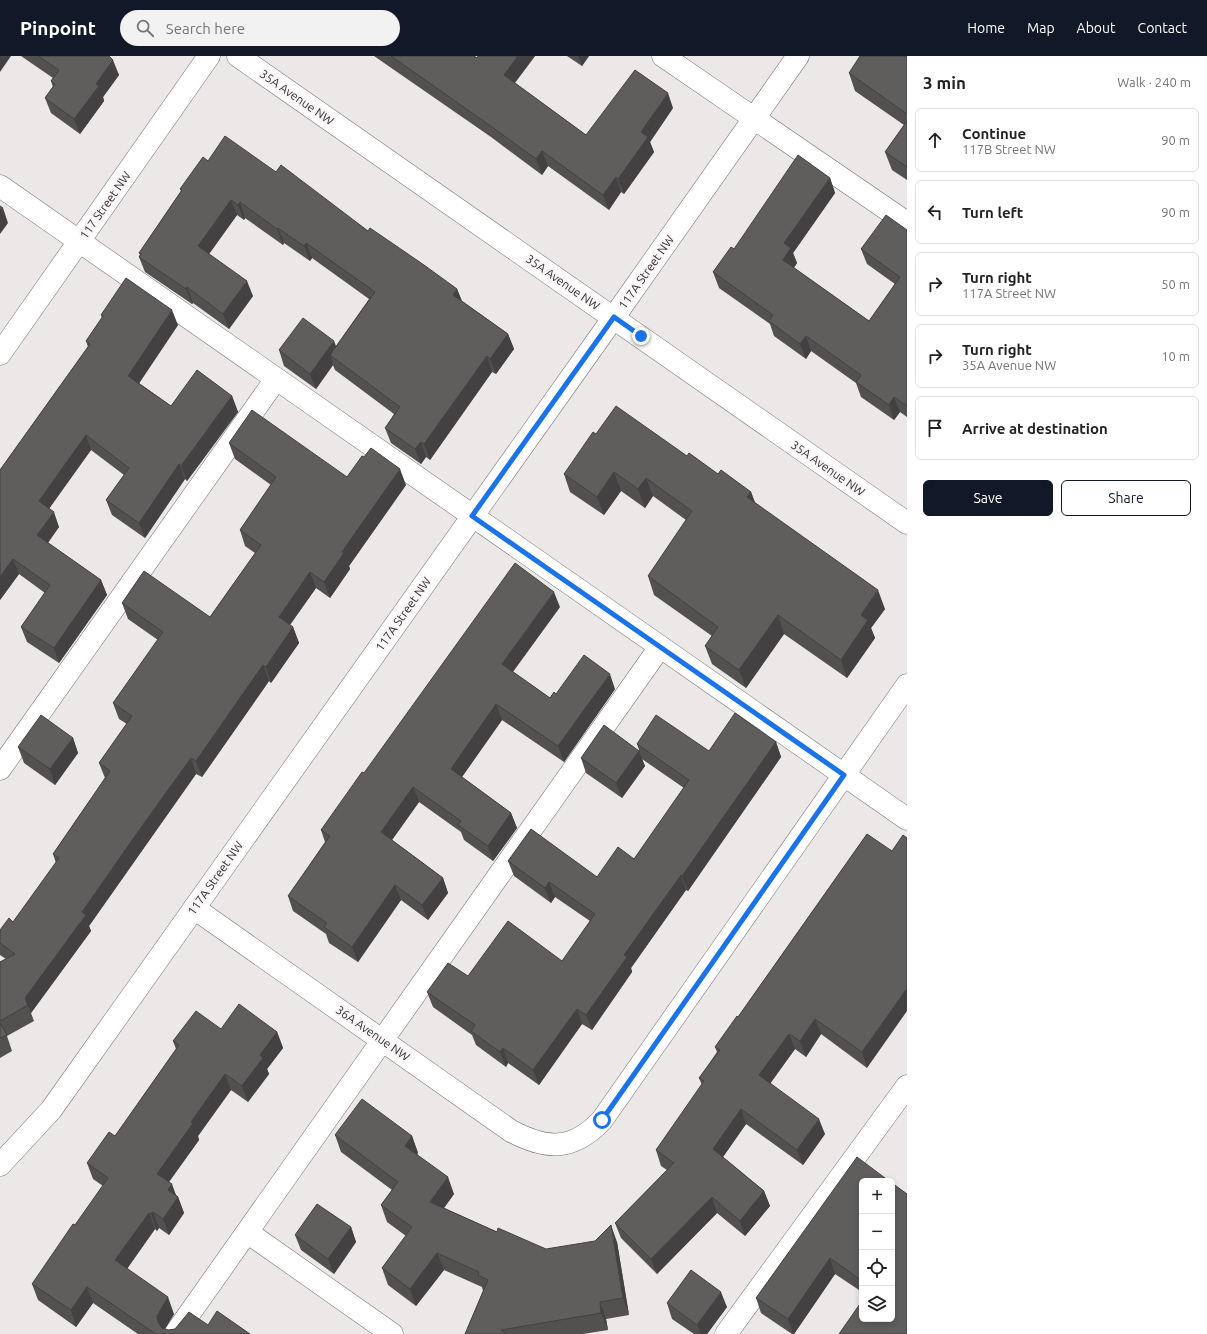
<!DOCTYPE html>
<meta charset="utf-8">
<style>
:root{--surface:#fff;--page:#f2f2f2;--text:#222;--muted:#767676;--line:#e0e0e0;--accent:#111827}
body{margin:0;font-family:Ubuntu,sans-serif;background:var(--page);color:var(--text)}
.controls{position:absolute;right:12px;bottom:12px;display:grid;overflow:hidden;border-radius:6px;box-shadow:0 2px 6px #0003}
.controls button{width:36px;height:36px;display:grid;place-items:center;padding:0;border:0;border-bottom:1px solid var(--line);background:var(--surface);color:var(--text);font:20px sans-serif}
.stop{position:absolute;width:12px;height:12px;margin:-9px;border:3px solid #1a73e8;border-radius:50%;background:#fff}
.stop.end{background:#1a73e8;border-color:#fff;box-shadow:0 1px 4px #0008}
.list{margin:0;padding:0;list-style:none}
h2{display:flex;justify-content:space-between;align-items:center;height:52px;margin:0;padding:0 16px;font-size:17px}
h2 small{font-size:13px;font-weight:400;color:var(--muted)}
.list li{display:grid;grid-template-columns:26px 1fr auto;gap:12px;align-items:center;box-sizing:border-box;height:64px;margin:0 8px 8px;padding:0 8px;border:1px solid var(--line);border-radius:6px}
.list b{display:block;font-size:15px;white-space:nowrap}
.list p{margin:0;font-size:13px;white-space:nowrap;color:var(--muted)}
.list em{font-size:13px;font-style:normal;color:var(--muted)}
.actions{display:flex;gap:8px;padding:12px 16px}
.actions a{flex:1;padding:9px 0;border:1px solid var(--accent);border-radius:6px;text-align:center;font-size:14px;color:var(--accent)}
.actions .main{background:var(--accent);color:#fff}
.icon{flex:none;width:22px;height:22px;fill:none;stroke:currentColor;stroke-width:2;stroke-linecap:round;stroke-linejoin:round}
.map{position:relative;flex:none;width:907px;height:1278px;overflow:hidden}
header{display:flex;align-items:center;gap:24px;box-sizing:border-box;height:56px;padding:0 20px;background:var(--accent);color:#fff}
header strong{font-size:19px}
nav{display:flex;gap:22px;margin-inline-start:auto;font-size:14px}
.search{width:280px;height:36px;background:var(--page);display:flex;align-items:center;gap:10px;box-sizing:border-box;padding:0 14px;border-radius:22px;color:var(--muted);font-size:15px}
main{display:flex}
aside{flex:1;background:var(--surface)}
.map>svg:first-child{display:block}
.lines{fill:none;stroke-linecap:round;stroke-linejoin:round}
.minor-casing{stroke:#767373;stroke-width:23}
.minor{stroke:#fff;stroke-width:22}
.wall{fill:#535050}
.shaded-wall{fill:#434141}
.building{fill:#605d5d;stroke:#434141}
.route{stroke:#1a73e8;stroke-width:5}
.labels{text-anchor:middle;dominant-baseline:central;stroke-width:4;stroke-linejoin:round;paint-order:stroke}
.street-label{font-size:12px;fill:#353333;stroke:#faf5f6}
</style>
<header>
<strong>Pinpoint</strong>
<div class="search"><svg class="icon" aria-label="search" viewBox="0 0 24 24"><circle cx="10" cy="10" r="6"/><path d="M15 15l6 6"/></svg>Search here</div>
<nav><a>Home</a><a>Map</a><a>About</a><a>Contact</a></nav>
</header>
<main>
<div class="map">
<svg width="907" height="1278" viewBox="0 0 907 1278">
<rect width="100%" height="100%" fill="#ece8e8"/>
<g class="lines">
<!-- minor casing -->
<g class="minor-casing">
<path id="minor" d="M238,0L907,467
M663,0L907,167
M0,130L907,763
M0,298L209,0
M0,713L276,323
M194,852L511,1075C547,1094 573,1095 602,1064L907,629
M0,1109L51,1054L614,261L798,0
M247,1176L392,1278
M175,1278L660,591
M726,1278L907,1030"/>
</g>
<!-- minor -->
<use href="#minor" class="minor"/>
</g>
<!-- wall -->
<path class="wall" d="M21,0H109L119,19L103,41L104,45L80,78L51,57L45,42L53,31L51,25L53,22Z
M374,0H474L477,2L535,0L515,27L586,79L673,52L650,86L654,96L624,138L621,136L609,154L548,110L542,119L491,81Z
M567,0H589L582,10Z
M907,0V124L892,114L885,96L904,69L855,35L849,17Z
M208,105L276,116L368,175L457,233L462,245L508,278L514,293L496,318L492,316L430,404L426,401L421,408L391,387L385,372L394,358L335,314L333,309L316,333L284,310L279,294L336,290L369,243L312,202L310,205L284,187L283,189L245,162L244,164L237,159L209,198L253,240L229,273L193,247L192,248L145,216L139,201L140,199L139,197L181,135L180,133Z
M830,122L835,137L793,197L797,207L794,212L869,265L895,228L867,208L861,193L907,174V361L900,356L894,364L861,341L856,327L811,295L806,303L774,280L770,268L719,232L713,216L734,193Z
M101,259L178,269L139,327L171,350L232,340L238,356L187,425L185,423L145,482L112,459L106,444L124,419L91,394L49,452L59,471L48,487L101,524L107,539L59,607L27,586L21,571L45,537L19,518L0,544V414L88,291L86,285L102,262Z
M596,378L687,400L718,418L751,436L755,447L885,553L871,572L875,582L847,622L784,578L746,632L712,608L705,590L712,580L654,539L648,520L686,464L653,440L645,452L621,435L604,459L570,436L564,418Z
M229,387L347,421L406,429L349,510L350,513L330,542L316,532L290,569L293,571L299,587L271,627L269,625L202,721L196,718L146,789L89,870L91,875L31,957L34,965L7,980L12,995L0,1002V906L6,903L0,899V874L13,866L56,807L53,798L105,722L99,707L127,668L119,663L113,647L158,584L128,563L122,547L210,561L255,497L245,490L240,474L271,429L235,403Z
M560,551L513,616L550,642L556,638L615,633L564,706L502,664L462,721L511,757L517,772L493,805L464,784L461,776L419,746L392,784L443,822L448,837L428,864L401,844L358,906L329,887L326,878L293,855L288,840L325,786L321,774L364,717Z
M73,682L78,697L55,729L24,707L18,691Z
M776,686L781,701L688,835L686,834L631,912L632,916L592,974L582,968L539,1029L508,1007L506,1011L476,989L472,979L433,951L427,936L468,920L562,905L590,865L555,841L551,847L514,820L508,805L597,821L634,803L684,732L642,703L645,710L622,742L586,717L581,702L639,694L637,688L709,695Z
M867,778V1012L821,978L806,1001L795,993L770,1027L825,1078L803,1109L746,1068L723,1101L764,1135L770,1150L745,1180L717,1157L657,1218L621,1182L615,1167L667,1114L661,1110L656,1094L702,1029L699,1022L717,996L715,991L738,961Z
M221,973L277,976L283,992L267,1013L269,1018L248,1046L231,1034L198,1080L199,1084L169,1126L176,1139L178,1141L184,1157L169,1179L159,1172L157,1175L155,1173L127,1213L174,1258L165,1273L168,1274L208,1269L250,1278H138L93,1247L76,1271L38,1244L32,1228L75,1169L103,1130L93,1123L87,1107L115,1080L176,993L173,985Z
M335,1079L412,1080L418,1097L417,1098L454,1138L444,1152L497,1176L546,1193L617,1186L629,1259L606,1263L608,1274L583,1278H465L483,1235L482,1231L444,1214L416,1250L388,1229L382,1212L406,1180L387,1166L381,1149L392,1134L341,1096Z
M862,1125V1236L835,1218L794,1278H792L761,1257L756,1242Z
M351,1171L356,1186L334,1218L301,1194L295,1179Z
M667,1247L727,1251L707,1278H694L672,1263Z"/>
<!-- shaded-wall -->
<path class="shaded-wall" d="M0,0H11L0,16Z
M518,0H535L509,34L504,19Z
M578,0H589L582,10Z
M113,4L119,19L103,41L104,45L80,78L74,63L96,28Z
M668,37L673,52L650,86L654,96L624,138L618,123L641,76Z
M542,95L548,110L542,119L536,103Z
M616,121L621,136L609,154L603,139Z
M830,122L835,137L793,197L797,207L788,219L783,204L784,187Z
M231,144L237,159L204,205L198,190Z
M240,146L245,162L244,164L238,149Z
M3,152L8,167L0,178V155Z
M278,172L284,187L283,189L277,173Z
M306,187L312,202L310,205L304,190Z
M247,225L253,240L229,273L223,258Z
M187,231L193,247L192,248L186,233Z
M457,233L463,248L453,239Z
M172,254L178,269L134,335L128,320Z
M508,278L514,293L496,318L490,303Z
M806,280L811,295L806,303L800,288Z
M334,285L340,300L330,299L333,309L316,333L310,318Z
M487,300L492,316L430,404L424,388Z
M232,340L238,356L187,425L181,410Z
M894,341L900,356L894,364L889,349Z
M86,379L91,394L44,460L39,445Z
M421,386L426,401L421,408L415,393Z
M179,408L185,423L145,482L139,467Z
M400,413L406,429L349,510L350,513L330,542L324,526L342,496Z
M614,416L621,435L604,459L597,441Z
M646,422L653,440L645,452L638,433Z
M751,436L758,454L747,441Z
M54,456L59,471L42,494L37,479Z
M13,503L19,518L0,544V521Z
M310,516L316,532L284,577L279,561Z
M101,524L107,539L59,607L54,592Z
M878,534L885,553L871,572L875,582L847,622L841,604L861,559Z
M554,536L560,551L507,623L502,608Z
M778,559L784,578L746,632L739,614Z
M293,571L299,587L271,627L266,611Z
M263,609L269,625L202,721L196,705Z
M610,618L615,633L564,706L558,690Z
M496,648L502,664L457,728L451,713Z
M73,682L78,697L55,729L50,713Z
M776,686L781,701L688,835L682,820Z
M639,695L645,710L622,742L616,727Z
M191,702L196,718L146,789L89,870L91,875L31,957L28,949L25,942L82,856L140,773Z
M413,731L419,746L387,791L381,776Z
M511,757L517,772L493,805L488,790Z
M681,819L686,834L631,912L632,916L592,974L586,959L624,899Z
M443,822L448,837L428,864L422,849Z
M549,826L555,841L551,847L545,832Z
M395,829L401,844L358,906L352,891Z
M907,932V955L867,1012L862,996Z
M577,953L582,968L539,1029L533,1014Z
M815,963L821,978L806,1001L800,985Z
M277,976L283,992L267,1013L269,1018L248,1046L242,1030L260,999Z
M789,978L795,993L765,1035L759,1019Z
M503,992L508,1007L506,1011L500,996Z
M225,1018L231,1034L198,1080L199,1084L163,1134L157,1118L191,1066Z
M741,1053L746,1068L718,1108L713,1093Z
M819,1063L825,1078L803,1109L797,1094Z
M412,1080L418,1097L411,1107L405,1090Z
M448,1121L454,1138L436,1163L430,1146Z
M172,1128L177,1142L178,1141L184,1157L169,1179L163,1163L168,1134Z
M764,1135L770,1150L745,1180L740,1165Z
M712,1141L717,1157L657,1218L651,1203Z
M153,1156L159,1172L157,1175L151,1158Z
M149,1157L155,1173L121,1221L115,1204Z
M611,1169L617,1186L629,1259L623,1242Z
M351,1171L356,1186L334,1218L328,1203Z
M437,1197L444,1214L416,1250L410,1233Z
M830,1202L835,1218L794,1278H793L788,1263Z
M87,1231L93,1247L76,1271L71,1254Z
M721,1236L727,1251L707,1278H701L697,1269Z
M168,1241L174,1258L163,1276L158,1266L157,1260Z
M600,1246L606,1263L608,1274L601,1257Z"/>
<!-- building -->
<path class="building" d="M38,0H109L113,4L96,28L99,30L74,63L45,42L55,28L51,25L59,14Z
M391,0H474L477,2L478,0H518L504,19L586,79L635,14L668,37L641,76L648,81L618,123L616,121L603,139L542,95L536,103L485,66Z
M860,0H907V58L849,17Z
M907,65V111L885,96Z
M225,80L276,116L281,109L368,175L370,172L424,209L457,233L453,239L508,278L490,303L487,300L424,388L421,386L415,393L385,372L400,351L330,299L375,236L306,187L304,190L278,172L277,173L240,146L238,149L231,144L198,190L247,225L223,258L187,231L186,233L139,201L141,198L139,197L182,134L180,133L203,101L208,105Z
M798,99L830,122L784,187L791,192L783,204L869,265L900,221L861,193L886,159L907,174V350L894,341L889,349L856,326L861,319L806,280L800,288L769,265L773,259L713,216L731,191L734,193Z
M0,150L3,152L0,155Z
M126,222L172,254L128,320L171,350L197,314L232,340L181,410L179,408L139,467L106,444L129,412L86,379L39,445L54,456L37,479L101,524L54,592L21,571L50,529L13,503L0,521V414L90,288L86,285L103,260L101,259Z
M303,262L334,285L310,318L279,294Z
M616,350L687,400L689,397L718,418L721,414L751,436L747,441L878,534L861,559L868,564L841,604L778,559L739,614L705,590L718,571L648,520L692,455L646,422L638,433L614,416L597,441L564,418L593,376L596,378Z
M252,354L347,421L362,400L364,401L371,392L400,413L342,496L344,497L324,526L310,516L279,561L293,571L266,611L263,609L196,705L191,702L140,773L82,856L86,859L25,942L28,949L0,965V906L15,898L0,887V874L9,862L13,866L59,802L53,798L110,715L99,707L132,660L113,647L163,576L122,547L144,515L210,561L261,489L240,474L276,421L229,387Z
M515,507L554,536L502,608L550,642L554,636L556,638L584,599L610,618L558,690L496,648L451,713L511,757L488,790L458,769L461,765L413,731L381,776L443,822L422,849L395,829L352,891L324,871L327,867L288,840L330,780L321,774L362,716L364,717Z
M735,657L776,686L682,820L681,819L624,899L627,901L586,959L577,953L533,1014L503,992L500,996L471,975L475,969L427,936L448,907L468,920L508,865L562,905L595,858L549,826L545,832L508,805L531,773L597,821L618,791L634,803L689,724L637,688L656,659L709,695Z
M41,659L73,682L50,713L18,691Z
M604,669L639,695L616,727L581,702Z
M867,778L892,795L903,779L907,782V932L862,996L815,963L800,985L789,978L759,1019L819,1063L797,1094L741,1053L713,1093L764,1135L740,1165L712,1141L651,1203L615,1167L674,1107L656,1094L704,1025L699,1022L720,994L715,991L737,960L738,961Z
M239,948L277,976L260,999L263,1002L242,1030L225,1018L191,1066L193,1067L157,1118L172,1128L168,1134L178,1141L163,1163L153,1156L151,1158L149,1157L115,1204L168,1241L157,1260L158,1266L162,1272L168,1274L175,1273L189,1256L208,1269L217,1255L250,1278H156L87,1231L71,1254L32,1228L73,1168L75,1169L108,1122L87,1107L109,1076L115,1080L179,989L173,985L196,955L221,973Z
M0,967L7,979L0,982Z
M362,1043L412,1080L405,1090L448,1121L430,1146L497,1176L498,1172L546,1193L595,1185L611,1169L623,1242L600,1246L601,1257L501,1274L507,1278H465L488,1224L478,1219L479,1216L437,1197L410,1233L382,1212L412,1171L381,1149L398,1126L335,1079Z
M857,1101L889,1125H862V1225L830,1202L788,1263L756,1242Z
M892,1127L907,1138V1278H839L862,1245V1263H892Z
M317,1148L351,1171L328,1203L295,1179Z
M691,1214L721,1236L697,1269L667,1247Z"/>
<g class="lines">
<!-- route -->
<path class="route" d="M602,1064L844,719L472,460L614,261L641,280"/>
</g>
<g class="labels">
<!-- street labels -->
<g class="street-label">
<text transform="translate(297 41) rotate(35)">35A Avenue NW</text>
<text transform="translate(105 149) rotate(-55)">117 Street NW</text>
<text transform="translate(646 216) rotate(-55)">117A Street NW</text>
<text transform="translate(563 226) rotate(35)">35A Avenue NW</text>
<text transform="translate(828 412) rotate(35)">35A Avenue NW</text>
<text transform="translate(403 558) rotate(-55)">117A Street NW</text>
<text transform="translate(215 822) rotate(-55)">117A Street NW</text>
<text transform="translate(373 977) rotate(35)">36A Avenue NW</text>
</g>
</g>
</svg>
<div class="controls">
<button>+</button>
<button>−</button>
<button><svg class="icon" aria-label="locate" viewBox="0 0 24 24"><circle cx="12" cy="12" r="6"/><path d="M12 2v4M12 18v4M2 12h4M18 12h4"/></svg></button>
<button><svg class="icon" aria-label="layers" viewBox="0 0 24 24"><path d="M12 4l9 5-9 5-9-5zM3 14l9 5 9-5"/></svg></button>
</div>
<div class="stop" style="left:602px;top:1064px"></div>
<div class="stop end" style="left:641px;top:280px"></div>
</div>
<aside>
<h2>3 min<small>Walk · 240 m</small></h2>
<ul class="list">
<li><svg class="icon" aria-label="ahead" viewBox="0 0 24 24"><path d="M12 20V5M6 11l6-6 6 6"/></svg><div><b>Continue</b><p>117B Street NW</p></div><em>90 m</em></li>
<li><svg class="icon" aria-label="left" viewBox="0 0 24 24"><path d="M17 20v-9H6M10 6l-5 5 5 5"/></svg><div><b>Turn left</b></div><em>90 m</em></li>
<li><svg class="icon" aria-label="right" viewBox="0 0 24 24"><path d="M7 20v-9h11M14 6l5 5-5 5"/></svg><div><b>Turn right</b><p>117A Street NW</p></div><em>50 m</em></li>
<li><svg class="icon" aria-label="right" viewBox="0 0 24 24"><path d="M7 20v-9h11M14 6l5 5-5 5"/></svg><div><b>Turn right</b><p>35A Avenue NW</p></div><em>10 m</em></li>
<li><svg class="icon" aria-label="arrive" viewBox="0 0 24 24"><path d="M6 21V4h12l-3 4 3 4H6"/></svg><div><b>Arrive at destination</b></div></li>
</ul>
<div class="actions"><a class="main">Save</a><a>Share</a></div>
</aside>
</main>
